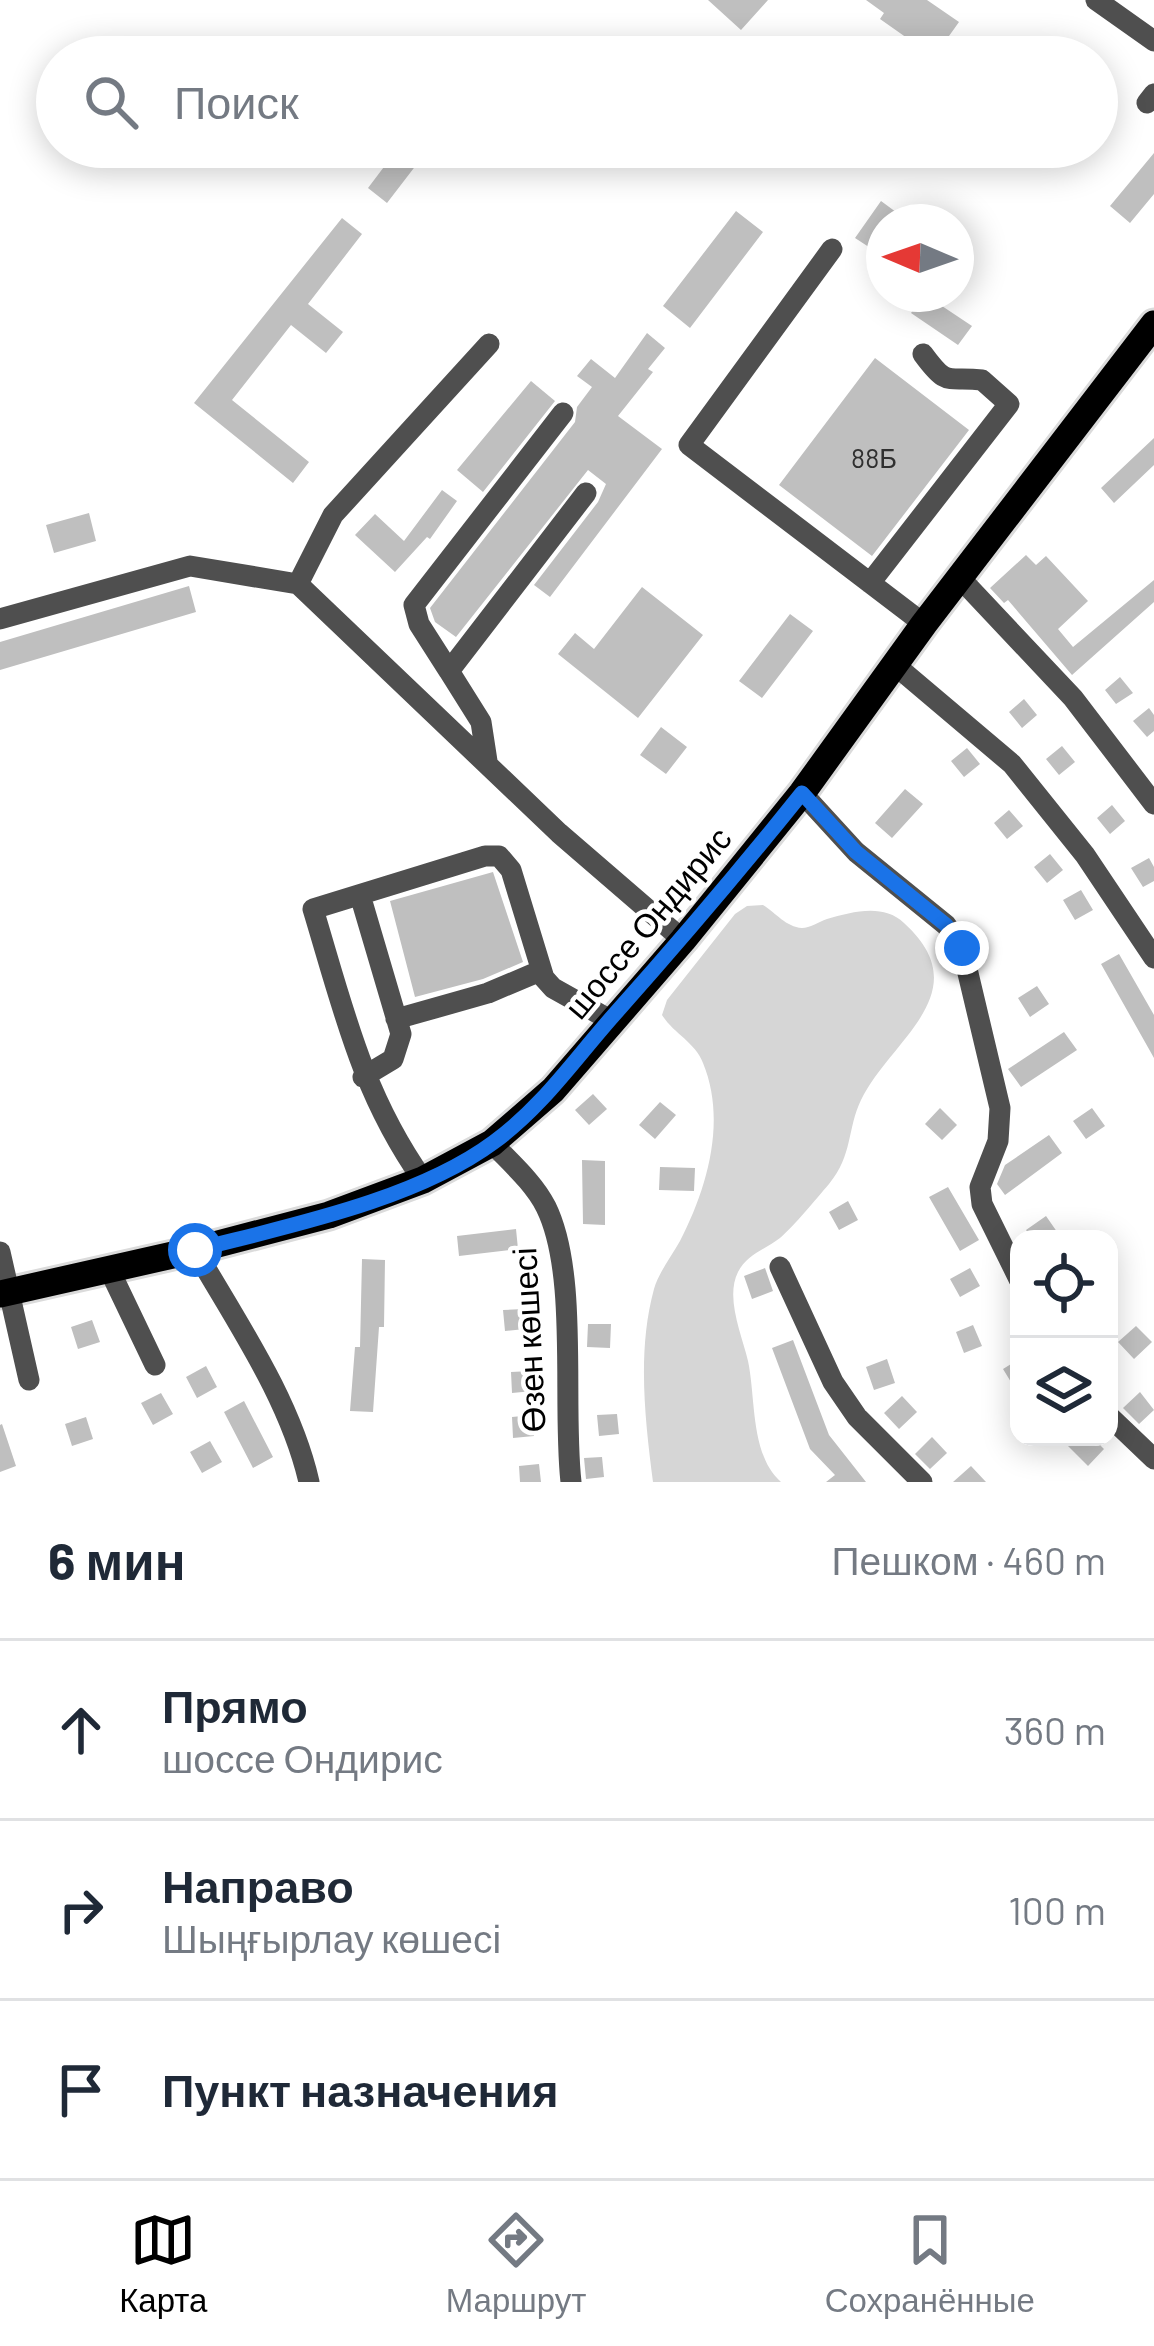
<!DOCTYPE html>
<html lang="ru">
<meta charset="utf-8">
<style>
:root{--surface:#fff;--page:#f6f6f7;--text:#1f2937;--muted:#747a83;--line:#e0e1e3;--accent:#000}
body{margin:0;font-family:Barlow,sans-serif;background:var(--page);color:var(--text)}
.controls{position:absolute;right:36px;bottom:36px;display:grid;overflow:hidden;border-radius:24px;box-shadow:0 6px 30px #0003}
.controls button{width:108px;height:108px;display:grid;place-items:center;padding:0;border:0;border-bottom:3px solid var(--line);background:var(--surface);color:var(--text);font:60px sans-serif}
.compass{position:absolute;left:866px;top:204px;width:108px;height:108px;border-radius:50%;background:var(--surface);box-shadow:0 6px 30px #0003;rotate:272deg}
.stop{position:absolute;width:36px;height:36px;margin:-27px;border:9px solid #1a73e8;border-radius:50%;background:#fff}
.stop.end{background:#1a73e8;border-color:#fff;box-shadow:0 3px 12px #0008}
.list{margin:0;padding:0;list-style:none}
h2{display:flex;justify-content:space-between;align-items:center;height:156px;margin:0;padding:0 48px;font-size:51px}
h2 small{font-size:39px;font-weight:400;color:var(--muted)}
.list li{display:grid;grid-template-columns:78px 1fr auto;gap:36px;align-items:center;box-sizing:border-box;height:180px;padding:0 48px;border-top:3px solid var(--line)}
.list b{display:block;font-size:45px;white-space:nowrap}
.list p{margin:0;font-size:39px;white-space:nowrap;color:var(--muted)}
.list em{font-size:39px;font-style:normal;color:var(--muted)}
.icon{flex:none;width:66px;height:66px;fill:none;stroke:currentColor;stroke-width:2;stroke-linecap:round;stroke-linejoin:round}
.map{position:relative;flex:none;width:1154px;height:1482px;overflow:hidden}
.search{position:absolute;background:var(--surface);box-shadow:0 6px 30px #0003;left:36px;right:36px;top:36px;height:132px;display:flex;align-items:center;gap:30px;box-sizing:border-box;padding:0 42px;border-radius:66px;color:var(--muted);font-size:45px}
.sheet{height:696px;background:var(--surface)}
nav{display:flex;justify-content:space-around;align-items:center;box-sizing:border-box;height:168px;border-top:3px solid var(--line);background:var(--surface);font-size:33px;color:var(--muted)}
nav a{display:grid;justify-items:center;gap:6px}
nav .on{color:var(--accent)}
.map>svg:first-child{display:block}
.green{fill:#d6d6d6}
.building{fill:#bfbfbf}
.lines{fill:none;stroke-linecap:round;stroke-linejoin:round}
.major-casing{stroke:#dbdbdb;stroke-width:33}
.minor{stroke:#4f4f4f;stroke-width:21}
.major{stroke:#000;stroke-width:27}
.route{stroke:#1a73e8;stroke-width:15}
.labels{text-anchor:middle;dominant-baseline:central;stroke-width:9;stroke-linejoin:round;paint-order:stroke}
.number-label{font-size:27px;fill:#303030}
.street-label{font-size:33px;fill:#000;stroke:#fff}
</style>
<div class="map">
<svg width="1154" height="1482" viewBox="0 0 1154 1482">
<rect width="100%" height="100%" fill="#fff"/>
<!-- green -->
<path class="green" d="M763,905C776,913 786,927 802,928C810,928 818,922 827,919C852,912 883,903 904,923C980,992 891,1039 861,1100C847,1129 853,1155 829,1184C816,1199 795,1225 780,1238C766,1249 747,1254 738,1272C725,1298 742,1335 748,1361C756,1398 750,1455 781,1482H653C645,1420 637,1351 654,1289C659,1272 671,1257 680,1241C707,1189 727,1121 703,1063C695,1042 674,1034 662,1015L667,1000L735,914L747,906Z"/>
<!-- building -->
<path class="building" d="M708,0H768L741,30Z
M866,0H927L959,22L934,57L880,19L884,13Z
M399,147H430L387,203L368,188Z
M1154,153V194L1130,223L1110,206Z
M881,201L900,215L895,222H884V238L875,251L855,238Z
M736,211L763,232L690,328L663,306Z
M342,218L362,234L308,304L343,332L326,353L291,325L232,400L309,462L293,483L194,403Z
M924,294L972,326L958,345L911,313Z
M647,333L665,348L648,369L653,372L618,416L662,449L550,597L534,585L598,502L606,484L588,470L456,637L435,622L430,608L575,422L577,407L592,387L577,376L591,359L615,378Z
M875,358L969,430L872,556L779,485Z
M531,381L555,401L483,492L457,470Z
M1154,438V465L1114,503L1101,488Z
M442,490L457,501L430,539L427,537L395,572L355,535L375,514L404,541Z
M89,513L96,541L54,553L46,525Z
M1026,555L1036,565L1046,556L1088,601L1058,629L1073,647L1154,580V602L1072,675L1008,600L1004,603L990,588Z
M189,586L196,612L0,670V642Z
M642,587L703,635L638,718L558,654L575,633L594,649Z
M790,614L813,631L762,698L739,681Z
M1120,677L1133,693L1116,704L1105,690Z
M1024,699L1037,715L1022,728L1009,712Z
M1149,708L1154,715V731L1147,737L1133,721Z
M661,727L687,747L666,774L640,755Z
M1062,746L1075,762L1059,775L1046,759Z
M967,748L980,764L964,777L951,761Z
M905,789L923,804L892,838L875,823Z
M1112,805L1125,821L1110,834L1097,818Z
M1009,810L1023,826L1007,839L994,823Z
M1050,854L1063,870L1047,883L1034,867Z
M1149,858L1154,867V881L1143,887L1131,868Z
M493,872L523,962L483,979L415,997L390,901Z
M1081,890L1093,910L1075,920L1063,900Z
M1119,954L1154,1015V1058L1101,964Z
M1037,986L1049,1004L1030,1017L1018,998Z
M1064,1032L1077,1050L1021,1087L1008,1069Z
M593,1094L607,1109L589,1125L575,1110Z
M660,1102L676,1115L655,1139L639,1125Z
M940,1108L957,1125L942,1140L925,1124Z
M1092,1108L1105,1126L1086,1139L1073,1121Z
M1049,1135L1062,1153L1005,1195L997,1184L1005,1165Z
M582,1160L605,1161V1225L583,1224Z
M660,1167L695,1168L694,1191L659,1190Z
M948,1187L979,1240L960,1251L929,1197Z
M848,1201L858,1220L839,1230L829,1212Z
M1046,1216L1062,1239H1032L1026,1230Z
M516,1229L518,1249L459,1256L457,1236Z
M362,1259L385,1260L384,1327H379L373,1412L350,1411L355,1347H360Z
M765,1268L773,1291L752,1299L744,1276Z
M970,1268L980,1286L960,1297L950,1279Z
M524,1309L525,1329L505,1331L503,1310Z
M92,1320L100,1342L78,1349L71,1327Z
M588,1324H611L610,1348L587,1347Z
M973,1325L982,1346L964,1353L956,1332Z
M1136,1326L1152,1342L1134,1359L1118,1342Z
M793,1340L829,1435L866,1482H826L835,1475L810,1449L772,1348Z
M887,1359L895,1383L874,1390L866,1367Z
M1019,1359V1395L1003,1369Z
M206,1366L217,1387L197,1398L186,1377Z
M531,1371L533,1391L512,1393L511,1372Z
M1140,1392L1154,1410L1139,1424L1123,1408Z
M161,1393L173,1414L153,1425L141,1403Z
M902,1396L917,1412L899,1429L884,1413Z
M244,1401L273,1457L253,1468L224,1412Z
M617,1414L619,1434L599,1436L597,1415Z
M532,1415L534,1436L513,1438L512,1417Z
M86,1417L93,1439L72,1446L65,1424Z
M2,1424L16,1466L0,1472V1425Z
M932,1437L947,1453L930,1469L915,1454Z
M1059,1437H1092L1104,1449L1088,1466Z
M210,1441L222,1462L202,1473L190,1452Z
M602,1457L604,1477L586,1479L584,1458Z
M539,1464L541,1482H520L519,1466Z
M971,1466L986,1482H953Z"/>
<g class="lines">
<!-- major casing -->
<g class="major-casing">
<path id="major" d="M0,1294L195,1250L329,1215L423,1180L492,1143L553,1090L683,940L802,793L924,624L1154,324"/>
</g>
<!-- minor -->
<path class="minor" d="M1096,0L1154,41
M1147,103L1154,94
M832,249L689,445L924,624
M960,578L1073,698L1154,804
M870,583L1009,404L982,380C946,376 948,388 923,354
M298,584L333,515L489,344
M0,619L190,566L298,584L559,833L683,940
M895,665L1012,764L1085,855L1154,958
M449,671L419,624L414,605L563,413
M487,761L481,722L449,671L586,493
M802,793L856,852L946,925L962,948L1000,1108L998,1141L980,1187L982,1204L1019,1279
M360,895L401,1034L393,1059L363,1077
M396,1019L488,993L540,971
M492,1143C511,1163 534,1183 546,1207C579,1274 562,1403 571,1482
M423,1180C362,1094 343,1008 313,909L485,856H499L511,870L544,978L553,988L610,1020
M195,1250C237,1323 290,1399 309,1482
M0,1252L29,1380
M780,1267L833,1382L857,1417L922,1482
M109,1269L155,1365
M1109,1416L1154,1459"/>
<!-- major -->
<use href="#major" class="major"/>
</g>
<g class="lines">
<!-- route -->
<path class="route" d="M195,1250C288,1226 416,1200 494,1142C542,1107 574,1060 613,1016C678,943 741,869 802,793L856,852L946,925L962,948"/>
</g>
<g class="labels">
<!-- number labels -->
<g class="number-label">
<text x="874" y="457">88Б</text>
</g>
<!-- street labels -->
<g class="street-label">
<text transform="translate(647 922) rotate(-50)">шоссе Ондирис</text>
<text transform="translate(528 1340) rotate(-93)">Өзен көшесі</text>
</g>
</g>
</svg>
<div class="controls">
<button><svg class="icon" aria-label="locate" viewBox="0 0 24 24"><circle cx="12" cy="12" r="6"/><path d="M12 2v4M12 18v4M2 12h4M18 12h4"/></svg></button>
<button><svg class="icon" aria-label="layers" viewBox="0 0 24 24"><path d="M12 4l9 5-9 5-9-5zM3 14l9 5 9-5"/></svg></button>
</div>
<svg class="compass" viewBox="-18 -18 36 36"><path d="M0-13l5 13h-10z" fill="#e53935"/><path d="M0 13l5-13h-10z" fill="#747a83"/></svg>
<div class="stop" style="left:195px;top:1250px"></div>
<div class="stop end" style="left:962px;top:948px"></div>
<div class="search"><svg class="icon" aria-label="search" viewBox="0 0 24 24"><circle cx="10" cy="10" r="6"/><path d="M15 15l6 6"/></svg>Поиск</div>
</div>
<section class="sheet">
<h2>6 мин<small>Пешком · 460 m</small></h2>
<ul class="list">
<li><svg class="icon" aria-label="ahead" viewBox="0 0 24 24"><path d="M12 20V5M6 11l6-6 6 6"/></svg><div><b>Прямо</b><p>шоссе Ондирис</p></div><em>360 m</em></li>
<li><svg class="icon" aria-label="right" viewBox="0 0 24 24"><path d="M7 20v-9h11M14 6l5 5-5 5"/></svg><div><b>Направо</b><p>Шыңғырлау көшесі</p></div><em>100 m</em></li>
<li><svg class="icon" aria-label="arrive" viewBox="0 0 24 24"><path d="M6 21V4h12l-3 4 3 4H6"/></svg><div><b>Пункт назначения</b></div></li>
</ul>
</section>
<nav>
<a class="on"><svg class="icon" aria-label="map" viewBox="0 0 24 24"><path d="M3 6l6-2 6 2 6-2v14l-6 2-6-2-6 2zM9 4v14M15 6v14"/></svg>Карта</a>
<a><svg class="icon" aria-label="directions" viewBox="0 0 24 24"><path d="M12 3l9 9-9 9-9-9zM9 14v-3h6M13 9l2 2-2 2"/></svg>Маршрут</a>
<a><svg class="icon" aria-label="saved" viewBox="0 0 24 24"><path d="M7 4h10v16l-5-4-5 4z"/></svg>Сохранённые</a>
</nav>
